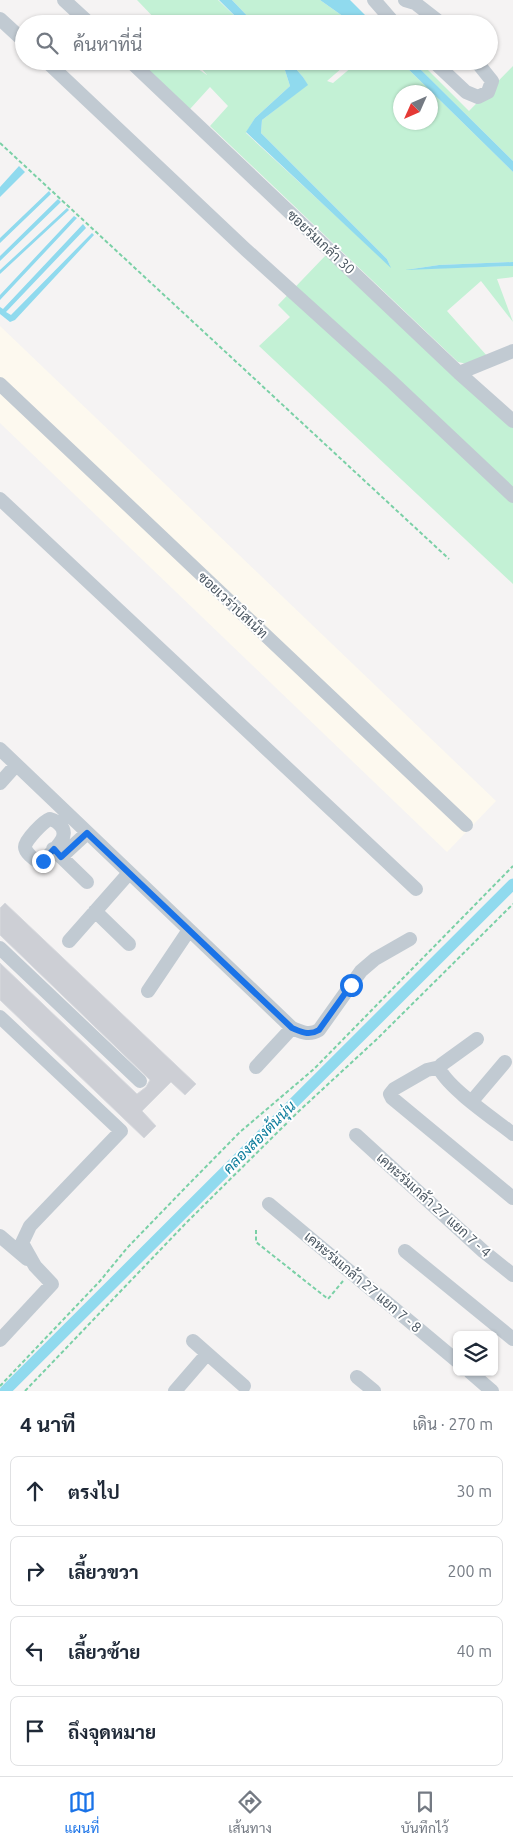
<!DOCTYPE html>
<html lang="th">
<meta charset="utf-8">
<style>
:root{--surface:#fff;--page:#f6f6f7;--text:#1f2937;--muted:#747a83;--line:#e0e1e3;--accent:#1a73e8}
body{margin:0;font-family:Ubuntu,Sarabun,sans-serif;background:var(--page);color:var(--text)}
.controls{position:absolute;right:15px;bottom:15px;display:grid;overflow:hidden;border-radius:8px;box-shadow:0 1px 4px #0004}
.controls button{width:45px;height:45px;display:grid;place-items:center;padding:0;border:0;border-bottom:1px solid var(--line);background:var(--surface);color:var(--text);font:25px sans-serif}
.compass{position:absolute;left:393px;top:85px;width:45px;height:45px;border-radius:50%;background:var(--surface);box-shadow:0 1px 4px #0004;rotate:225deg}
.stop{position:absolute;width:15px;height:15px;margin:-11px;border:4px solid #1a73e8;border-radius:50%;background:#fff}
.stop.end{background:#1a73e8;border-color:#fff;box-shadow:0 1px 5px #0008}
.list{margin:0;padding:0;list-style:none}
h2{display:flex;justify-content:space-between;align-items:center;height:65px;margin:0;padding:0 20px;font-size:21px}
h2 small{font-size:16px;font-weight:400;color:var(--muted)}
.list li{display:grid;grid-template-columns:32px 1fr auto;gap:15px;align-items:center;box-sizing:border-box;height:70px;margin:0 10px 10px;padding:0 10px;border:1px solid var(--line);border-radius:8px}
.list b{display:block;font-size:19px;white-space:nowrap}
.list em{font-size:16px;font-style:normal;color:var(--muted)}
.icon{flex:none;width:28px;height:28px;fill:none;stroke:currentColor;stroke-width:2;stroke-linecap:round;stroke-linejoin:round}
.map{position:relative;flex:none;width:513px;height:1391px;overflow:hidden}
.search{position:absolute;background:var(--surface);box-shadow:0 1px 4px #0004;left:15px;right:15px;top:15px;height:55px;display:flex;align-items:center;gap:12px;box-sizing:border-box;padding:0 18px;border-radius:28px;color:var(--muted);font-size:19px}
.sheet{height:385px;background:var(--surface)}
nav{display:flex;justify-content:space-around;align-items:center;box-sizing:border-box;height:70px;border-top:1px solid var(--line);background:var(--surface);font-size:14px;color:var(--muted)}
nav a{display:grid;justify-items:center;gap:2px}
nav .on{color:var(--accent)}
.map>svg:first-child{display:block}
.commercial{fill:#fdf9ef}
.green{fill:#c3f1d5;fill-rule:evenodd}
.water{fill:#90daee}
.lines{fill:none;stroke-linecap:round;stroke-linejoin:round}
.canal{stroke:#90daee;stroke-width:11}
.building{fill:#cdcfd5;stroke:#d7d9de}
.path{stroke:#7ad0a6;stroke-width:2;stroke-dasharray:4 2.5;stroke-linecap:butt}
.minor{stroke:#c1cad2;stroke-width:14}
.route{stroke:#1a73e8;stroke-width:6}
.labels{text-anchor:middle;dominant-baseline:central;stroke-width:4;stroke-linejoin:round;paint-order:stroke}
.street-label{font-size:14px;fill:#4a5661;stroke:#fff}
.water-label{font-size:15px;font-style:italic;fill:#0c7c9b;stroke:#fff}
</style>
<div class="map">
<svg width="513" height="1391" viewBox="0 0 513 1391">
<rect width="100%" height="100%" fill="#f5f3f3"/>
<!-- commercial -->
<path class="commercial" d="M0,326L496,801L447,852L0,423Z"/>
<!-- green -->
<path class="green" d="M137,0H218L243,24H160Z
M232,0H320L354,24H255Z
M137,61H186L207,75L195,61H280L283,64L290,86L255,118L246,133L390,266L387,259L261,133L262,120L307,85L303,77L289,61H350L327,81L333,83L359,61H400L513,172V262L439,265L412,269L513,266V277L497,279L513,322L481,281L447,311L488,357L476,366L458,362L210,126L228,106L210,87L190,109ZM400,92H430V122H400Z
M412,61H419L469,111L513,66V161Z
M326,255L513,426V584L259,346L290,317L278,305Z"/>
<!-- water -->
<path class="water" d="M219,0H232L255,24H243Z
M320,0H350L374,24H354Z
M280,61H289L303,77L308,85L262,120L261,133L387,259L391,268L246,132L255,118L290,86L283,64Z
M400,61H412L513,161V172Z
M19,166L25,172L0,197V187Z
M49,191L51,194L0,243V238Z
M58,199L61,202L0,261V256Z
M67,208L69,210L0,274V270Z
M74,216L77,218L0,300V295Z
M83,224L86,228L6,312L11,315L92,233L94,235L15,320L10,322L0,314V307L3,309Z
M513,262V266L405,270L439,265Z"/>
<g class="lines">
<!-- canal -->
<path class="canal" d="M5,1391L513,884"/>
</g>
<!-- building -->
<path class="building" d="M5,903L196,1084L185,1095L171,1082L142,1111L156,1126L144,1138L0,1000V963L137,1094L146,1087L150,1080L0,935V908Z"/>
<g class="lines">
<!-- path -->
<path class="path" d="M0,143L449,559
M256,1230V1242L328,1299L343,1281
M0,1386L100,1281L127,1248L186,1187L240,1132L314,1069L513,866
M25,1391L186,1223L299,1111L377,1039L513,904"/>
<!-- minor -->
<path class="minor" d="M64,0L90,24
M374,0L395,24
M405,0L415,3L442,24
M0,19L24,41
M46,61L244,248L391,381L513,496
M130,61L459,373L513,421
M433,61L466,92L478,97L488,92L492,81L476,61
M459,373L513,351
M0,384L466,825
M0,499L416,889
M0,749L292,1028C302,1032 309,1036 319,1030L361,971L375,959L410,939
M0,783L16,765
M50,819C54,820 57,821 60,825C72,837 52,851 43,861L39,862C34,860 25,852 25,847C25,840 44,821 50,819Z
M53,849L87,882
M61,857L87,833
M95,911L129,944
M69,941L129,873
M0,948L140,1081
M148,991L189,930
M0,1017L121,1131L30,1226L22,1243L35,1266L52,1284L0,1340
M477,1039L441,1065L440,1070C451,1090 494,1119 513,1134
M256,1067L292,1028
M440,1067L427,1070L394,1089L390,1094L392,1098L513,1198
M472,1101L505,1062
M356,1135L483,1251L513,1275
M269,1204L457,1361
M0,1236L27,1259
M405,1251L513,1339
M193,1341L244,1386
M470,1372L492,1391
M357,1377L374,1391
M175,1391L207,1354"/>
</g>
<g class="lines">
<!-- route -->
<path class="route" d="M43,861L54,849L61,857L87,833L292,1028C302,1032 309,1036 319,1030L351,985"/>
</g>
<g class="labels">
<!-- street labels -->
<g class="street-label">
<text transform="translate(321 242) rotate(43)">ซอยร่มเกล้า 30</text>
<text transform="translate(233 605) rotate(43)">ซอยเวร่าบิสเน็ท</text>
<text transform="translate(434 1205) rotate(42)">เคหะร่มเกล้า 27 แยก 7 - 4</text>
<text transform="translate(363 1282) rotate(40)">เคหะร่มเกล้า 27 แยก 7 - 8</text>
</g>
<!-- water labels -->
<g class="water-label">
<text transform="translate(259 1137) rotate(-45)">คลองสองต้นนุ่น</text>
</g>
</g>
</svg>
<div class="controls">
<button><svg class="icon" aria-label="layers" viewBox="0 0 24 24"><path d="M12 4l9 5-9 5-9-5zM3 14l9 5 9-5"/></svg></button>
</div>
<svg class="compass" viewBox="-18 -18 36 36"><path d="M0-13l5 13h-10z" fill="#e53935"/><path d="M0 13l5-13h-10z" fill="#747a83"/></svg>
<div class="stop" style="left:351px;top:985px"></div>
<div class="stop end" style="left:43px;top:861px"></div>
<div class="search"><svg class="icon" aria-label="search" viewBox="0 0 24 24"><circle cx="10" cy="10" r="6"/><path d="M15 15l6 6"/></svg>ค้นหาที่นี่</div>
</div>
<section class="sheet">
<h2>4 นาที<small>เดิน · 270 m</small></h2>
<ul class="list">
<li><svg class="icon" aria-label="ahead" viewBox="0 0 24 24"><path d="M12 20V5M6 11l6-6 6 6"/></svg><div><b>ตรงไป</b></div><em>30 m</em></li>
<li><svg class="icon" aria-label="right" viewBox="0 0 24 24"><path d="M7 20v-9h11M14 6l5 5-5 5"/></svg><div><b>เลี้ยวขวา</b></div><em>200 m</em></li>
<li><svg class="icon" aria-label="left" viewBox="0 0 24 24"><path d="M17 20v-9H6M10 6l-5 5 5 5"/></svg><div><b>เลี้ยวซ้าย</b></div><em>40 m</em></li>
<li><svg class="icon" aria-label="arrive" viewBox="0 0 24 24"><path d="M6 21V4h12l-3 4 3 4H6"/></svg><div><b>ถึงจุดหมาย</b></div></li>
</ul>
</section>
<nav>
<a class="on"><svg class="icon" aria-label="map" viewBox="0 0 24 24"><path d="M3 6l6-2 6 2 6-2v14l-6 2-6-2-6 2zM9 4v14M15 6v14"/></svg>แผนที่</a>
<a><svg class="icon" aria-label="directions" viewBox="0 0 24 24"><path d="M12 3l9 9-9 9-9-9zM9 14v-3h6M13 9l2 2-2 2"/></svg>เส้นทาง</a>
<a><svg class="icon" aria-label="saved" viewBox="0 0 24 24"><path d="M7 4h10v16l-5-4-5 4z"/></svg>บันทึกไว้</a>
</nav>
